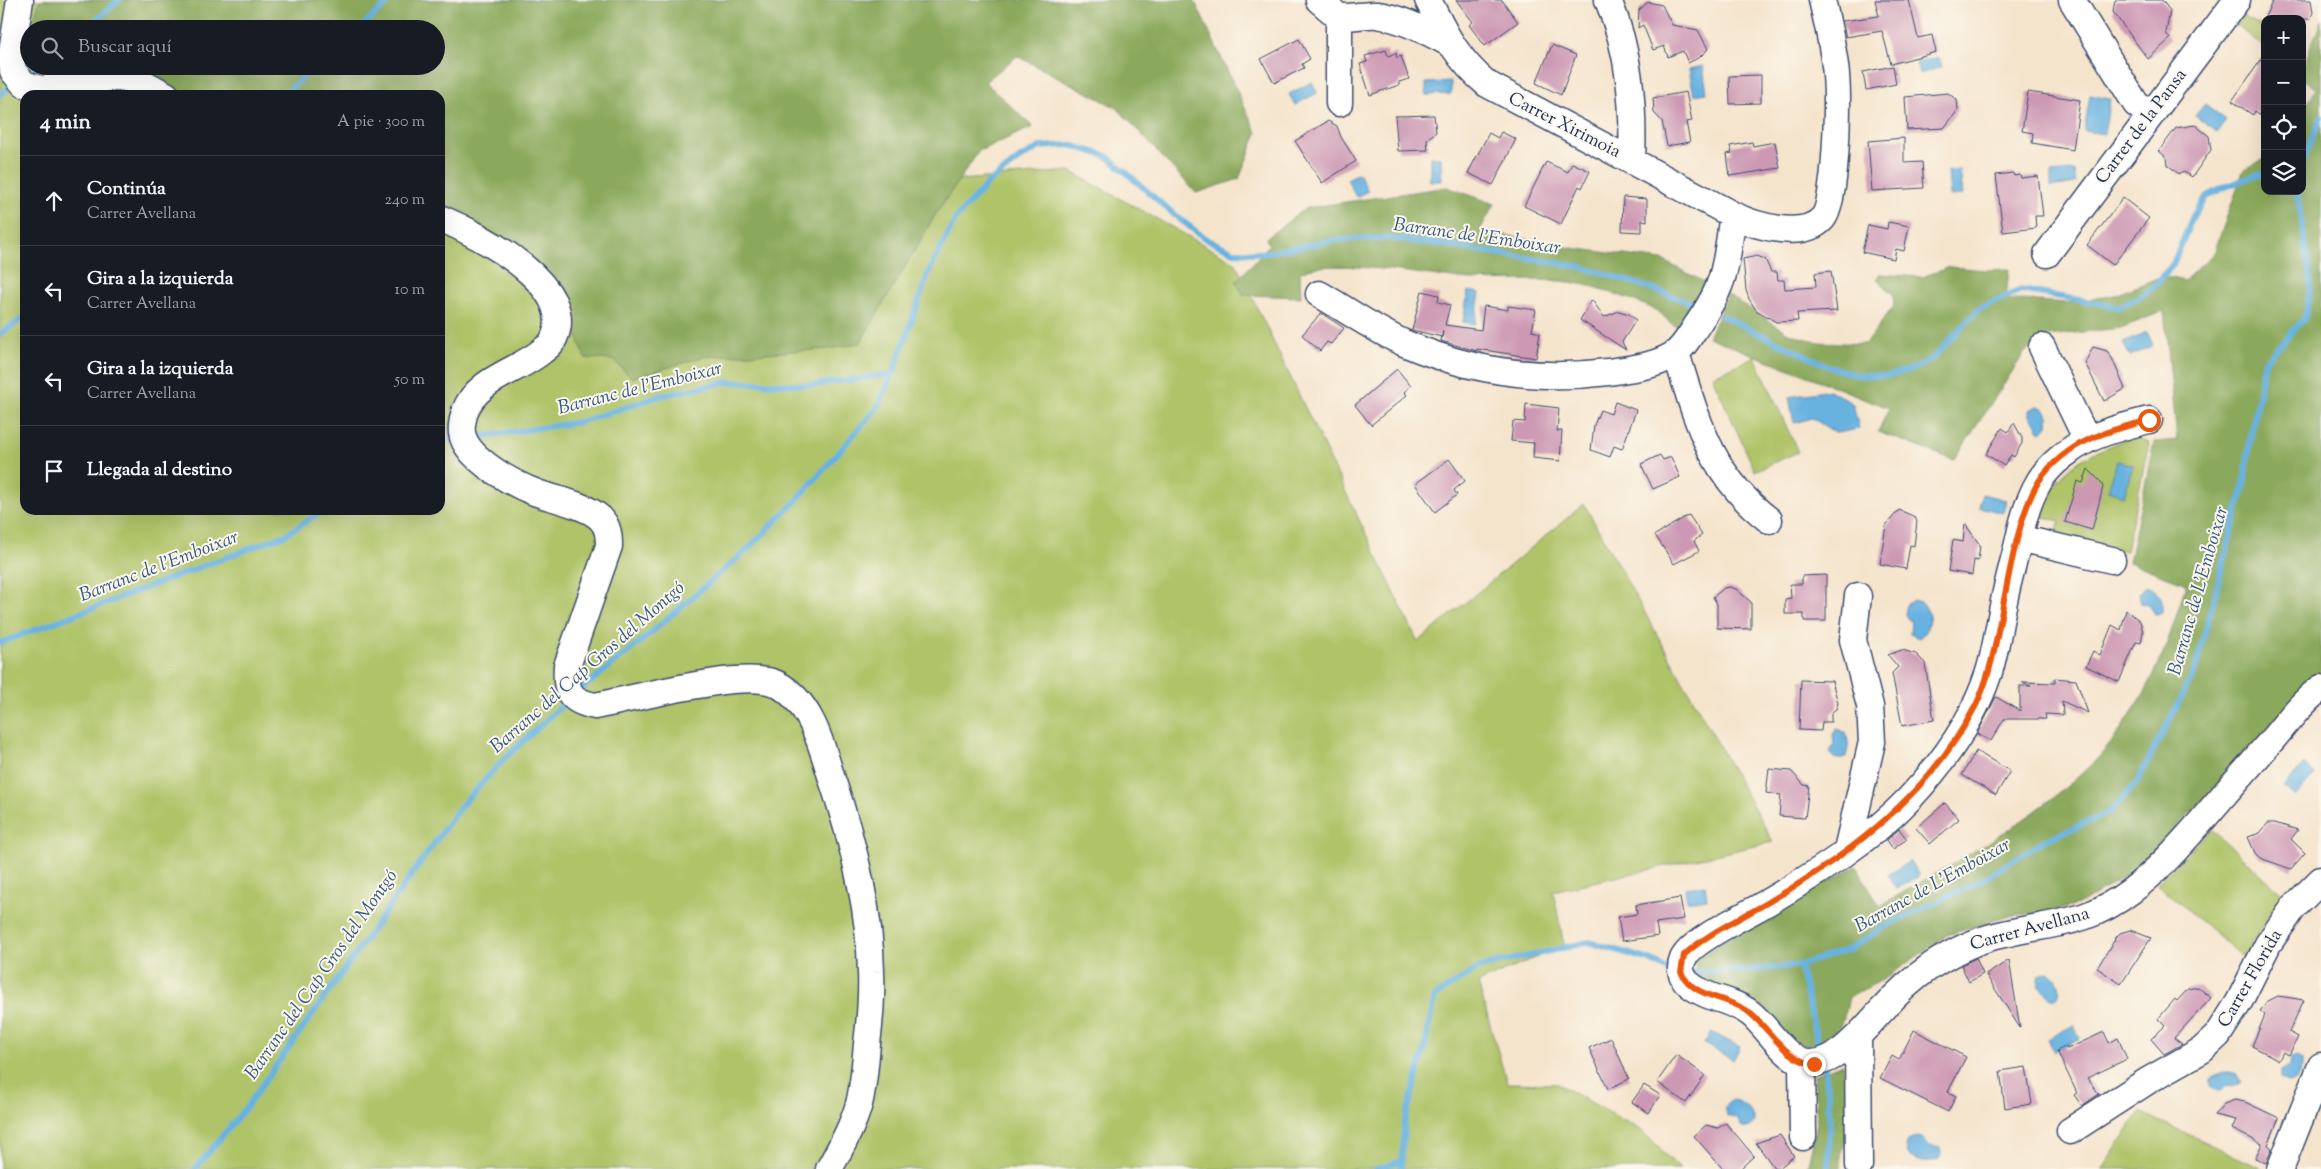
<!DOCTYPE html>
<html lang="es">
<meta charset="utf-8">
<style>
:root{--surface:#171b24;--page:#242831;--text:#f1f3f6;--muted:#9ea1a6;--line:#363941}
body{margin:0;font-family:"Sorts Mill Goudy",serif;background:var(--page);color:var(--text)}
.controls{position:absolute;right:15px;top:15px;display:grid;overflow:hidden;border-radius:10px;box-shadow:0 5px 20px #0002}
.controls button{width:45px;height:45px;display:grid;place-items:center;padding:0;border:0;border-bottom:1px solid var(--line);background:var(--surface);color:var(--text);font:25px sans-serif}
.stop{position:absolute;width:15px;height:15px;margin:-11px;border:4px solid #ea580c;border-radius:50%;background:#fff}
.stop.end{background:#ea580c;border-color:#fff;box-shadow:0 1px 5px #0008}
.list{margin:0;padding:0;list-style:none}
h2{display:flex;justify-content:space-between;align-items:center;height:65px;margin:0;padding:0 20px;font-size:21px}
h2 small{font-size:16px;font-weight:400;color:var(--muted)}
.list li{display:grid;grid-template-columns:32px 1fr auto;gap:15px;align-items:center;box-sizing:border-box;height:90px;padding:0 20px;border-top:1px solid var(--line)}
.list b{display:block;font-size:19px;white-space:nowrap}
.list p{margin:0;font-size:16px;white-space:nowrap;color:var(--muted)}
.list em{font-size:16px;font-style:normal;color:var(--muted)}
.icon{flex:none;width:28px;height:28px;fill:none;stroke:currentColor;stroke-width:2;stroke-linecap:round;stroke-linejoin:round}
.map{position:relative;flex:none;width:2321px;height:1169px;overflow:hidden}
.search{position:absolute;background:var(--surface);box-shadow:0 5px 20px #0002;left:20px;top:20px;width:425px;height:55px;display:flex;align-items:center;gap:12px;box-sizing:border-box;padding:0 18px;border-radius:28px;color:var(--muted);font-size:19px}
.panel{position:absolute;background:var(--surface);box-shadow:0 5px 20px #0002;left:20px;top:90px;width:425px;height:425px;border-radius:15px}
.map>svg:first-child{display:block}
.green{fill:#afc367;stroke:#657962;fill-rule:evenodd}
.forest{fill:#8ba95c;stroke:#536c5d}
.water{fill:#67b2e0;stroke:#41709f}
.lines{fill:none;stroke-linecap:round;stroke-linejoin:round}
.stream{stroke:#67b2e0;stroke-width:6}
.building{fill:#cc98b3}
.minor-casing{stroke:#3c4a6e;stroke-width:29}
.minor{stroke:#fff;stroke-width:26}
.route{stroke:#ea580c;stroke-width:6}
.labels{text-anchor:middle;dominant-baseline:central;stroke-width:4;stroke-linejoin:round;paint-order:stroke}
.street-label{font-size:18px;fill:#1b2f5e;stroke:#fbf7ec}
.water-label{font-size:19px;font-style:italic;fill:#325685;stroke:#fbf7ec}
</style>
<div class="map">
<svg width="2321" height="1169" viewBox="0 0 2321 1169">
<rect width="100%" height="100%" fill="#fbf7ec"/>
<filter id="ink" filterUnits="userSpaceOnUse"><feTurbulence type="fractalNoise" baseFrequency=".02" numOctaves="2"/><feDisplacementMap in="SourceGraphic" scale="10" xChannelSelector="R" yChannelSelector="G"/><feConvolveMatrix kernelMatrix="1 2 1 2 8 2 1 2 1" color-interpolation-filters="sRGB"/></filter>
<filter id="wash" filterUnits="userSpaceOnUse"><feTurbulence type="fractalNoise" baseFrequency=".0096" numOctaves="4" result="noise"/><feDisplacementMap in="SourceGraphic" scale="20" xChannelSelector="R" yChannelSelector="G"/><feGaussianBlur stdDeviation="1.12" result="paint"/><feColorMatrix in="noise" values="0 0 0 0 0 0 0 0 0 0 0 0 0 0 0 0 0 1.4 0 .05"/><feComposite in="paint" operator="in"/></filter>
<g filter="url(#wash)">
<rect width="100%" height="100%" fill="#f5e4cc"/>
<!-- green -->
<path class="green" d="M0,0H575L743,198L1070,171L1235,262L1418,642L1584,504L1773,842L1553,891L1564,945L1478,983L1507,1083L1558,1084L1641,1130L1680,1169H0ZM29,29H436V66H29ZM25,95H440V510H25Z
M2243,16L2265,28V48L2236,25Z
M1755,357L1798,452L1755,471L1712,376Z
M2131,437L2149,443L2126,551L2055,535L2060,521L2039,516C2060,463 2082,458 2131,437Z
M2211,829L2285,896L2270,912L2244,958L2157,884Z
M2140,1112L2263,1169H2102Z"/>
<!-- forest -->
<path class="forest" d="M40,0H1194L1257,133L1239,179L1196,193L1117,108L1017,56L985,82L1033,127L979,151L937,212L860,343L829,349L703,357L632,378L613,360L585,358L566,304L440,209V95H174L82,71H51L46,66H436V29H31Z
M2321,20V677L2134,871L2078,905L2049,912L2013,915L1947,935L1886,978L1849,997C1842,1030 1837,1038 1803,1046C1787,1037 1777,1021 1762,1010C1745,997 1716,987 1695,977L1696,959L1737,932L1856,866L1880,906C1954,862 2034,822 2096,760C2109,747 2122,728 2132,712C2159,674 2173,628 2186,584L2129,562L2154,442L2177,440L2164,311L2121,328L2047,336L2025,352L1954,460L1878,432L1889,408L1708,337L1728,295L1788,333L1817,342L1865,344L1894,306L1893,294L1877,279L1879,274L1922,277L1950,267L1986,270L2009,269L2006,299L2067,303L2115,295L2162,276L2184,281L2214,253L2244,169L2265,159V191H2302V113L2316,89L2302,78V70Z
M1447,187L1495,204L1480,230L1571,248L1662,260L1706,283L1681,327C1671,327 1667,318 1660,313C1647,304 1613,293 1597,288C1553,274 1505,284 1461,279C1431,276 1320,256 1300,273L1301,297L1244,295L1236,282L1269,245L1266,238L1306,208Z
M1843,1064L1850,1125L1841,1152V1169H1807L1817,1124L1814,1075Z"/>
<!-- water -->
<path class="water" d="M1939,57L1942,67L1919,74L1916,63Z
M1703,66L1707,93L1694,95L1689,69Z
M1312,82L1317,93L1295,105L1289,94Z
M1451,82V94L1426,95V83Z
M2090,95L2110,99L2104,134L2084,131Z
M2205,104L2226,120L2217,132L2195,116Z
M1430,157H1441L1442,181H1430Z
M1960,170L1963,195L1950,196L1948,171Z
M2074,171L2076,183L2051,187V173Z
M1359,173L1368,191L1356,197L1347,179Z
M1468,291L1480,293L1475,324L1463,322Z
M2147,332L2153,345L2130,356L2123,343Z
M1830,390L1853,404L1859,429L1836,433L1812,418L1794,423L1789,397Z
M2037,406C2048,408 2049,416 2048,426L2041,432L2038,430L2037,424L2030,416V410Z
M2117,461L2133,465L2124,496L2108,491Z
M1982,494L2006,500L2003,513L1979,507Z
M2145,587H2152L2162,599V613L2155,614L2150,606L2141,603L2139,593Z
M1913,600L1923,603L1930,615L1926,632L1919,638L1910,634L1911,622C1905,616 1903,613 1906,605Z
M1837,729L1846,733C1849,743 1849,749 1845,758C1838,761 1833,758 1830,752L1834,744L1833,734Z
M2304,764L2315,774L2295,797L2284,787Z
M1910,861L1919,876L1897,889L1888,875Z
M1705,885L1707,899L1687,901L1685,888Z
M2048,972C2058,977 2061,985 2059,995L2054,999L2049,997C2045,988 2035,986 2039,975Z
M2074,1025L2080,1038L2054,1051L2047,1039Z
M1711,1032L1740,1047L1733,1060L1704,1044Z
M2297,1056L2302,1059V1068L2296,1081L2288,1083L2281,1079V1071L2290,1066L2291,1058Z
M2223,1072L2237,1075L2240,1080V1083L2235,1086L2227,1085L2222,1090L2214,1088L2211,1085V1078Z
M1731,1100C1742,1100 1753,1111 1754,1122L1749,1128L1742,1127L1737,1119L1727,1116L1724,1108Z
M1917,1137L1922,1138L1930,1146L1940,1148L1941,1154L1939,1159C1928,1165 1917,1162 1908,1154L1906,1147L1908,1141Z"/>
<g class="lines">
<!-- stream -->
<path class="stream" d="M86,29L119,0
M359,29L391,0
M25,76L39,66
M0,95L16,82
M284,95L315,66
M2302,162L2321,117
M1722,316L1830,367L1858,375L1888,376L1916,368L1934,357L1979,309L2021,290L2119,307L2137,298L2153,288L2173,264L2193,216L2206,197L2223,188L2258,174L2265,175
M0,334L25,317
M469,435L478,437L580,422L660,396L727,382L813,385L893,374L928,274L956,218L987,184L1019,159L1040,147L1070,145L1107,156L1177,217L1206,239L1234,252L1264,253L1337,240L1385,238L1438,244L1582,267L1632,282L1692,303
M440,443L457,436
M0,643L285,535L324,510
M578,692L638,644L747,550L797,500L877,408L893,374
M1800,965L1819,1049
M1693,972L1750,970L1800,965L1850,949L1882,928L1977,883L2045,840L2109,813L2136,784L2194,673L2244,486L2250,440L2265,361L2305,318L2311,284L2297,191
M1825,1069C1830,1102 1831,1135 1828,1169
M195,1169L248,1105L460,807L505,758L568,700
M1376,1169L1401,1161
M1401,1169L1404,1124L1424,1050L1435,996L1480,967L1589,942L1650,960L1674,973"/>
</g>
<g id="blocks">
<!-- building -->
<path class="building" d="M1456,0H1502L1518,22L1485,46L1469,25L1473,22Z
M1875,0H1909L1918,38L1932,35L1936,52L1891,64L1882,31L1846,37L1842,21L1879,16Z
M2115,0H2162L2170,11L2166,33L2170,39L2148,59L2113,12Z
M2273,0H2311L2313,13L2310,19H2264Z
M1648,2L1662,5L1672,25L1698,30L1708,49L1700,57L1688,63L1683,51L1668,57L1664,46L1653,50L1643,25L1638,28L1639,10Z
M1299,39L1310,59L1302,64L1304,68L1274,83L1261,59Z
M1552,45L1576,55L1561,95L1536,83Z
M1386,50L1388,56L1396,53L1397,58L1401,56L1409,79L1399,82V85L1370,95L1360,64L1367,62L1365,56Z
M2265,54V118L2255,111L2253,115L2232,101Z
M1893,66L1896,84L1866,90L1863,72Z
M1761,75V103L1730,104L1729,76Z
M1686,92L1692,121L1686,122L1690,142L1667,146L1662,121L1654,113L1653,98Z
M2028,92L2080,100L2073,150L2032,143L2033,133L2022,131Z
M1948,93L1957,100L1958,110L1944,128L1907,130L1905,97Z
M1434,115L1436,132L1427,139L1428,150L1398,151L1395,116Z
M1328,121L1337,126L1341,137L1356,161L1322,183L1295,141Z
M2195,125L2209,136L2211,150L2192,177L2184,172L2179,174L2168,165L2167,158L2159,151L2176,128Z
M1501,132L1516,139L1493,185L1468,173L1489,133L1498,138Z
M1904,138V163L1922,162L1924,188L1872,191L1868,141Z
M1752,142L1753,146L1775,142L1780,168L1730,176L1727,154L1732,153L1730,146Z
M1546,162L1568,172L1572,163L1590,171L1582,188L1579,186L1561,224L1524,206Z
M2013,173L2014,176L2020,175L2021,178L2038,176L2043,216H2035L2036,228L2003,232L1996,175Z
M1623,197L1647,199V221L1642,220V232L1622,231Z
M2123,198L2149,218L2113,265L2087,245Z
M1888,222L1909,226L1904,251L1896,249L1894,259L1862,252L1868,225L1887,229Z
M1757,256L1765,259L1771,272H1777L1778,280H1784L1785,289L1816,287L1815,273L1831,271L1837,311L1797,313L1798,321L1776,322L1756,310L1749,299L1746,290L1743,259Z
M1422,291L1439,295L1438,302L1450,305L1445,325L1481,330L1484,306L1508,310V306L1536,310L1532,331L1540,333L1536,358L1477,349V351L1441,341L1443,331L1442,337L1412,330Z
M1592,300L1604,317L1619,311L1629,314L1636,320L1622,342L1626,350L1580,320Z
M1321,313L1344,328L1331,344L1327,342L1320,351L1302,335Z
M2093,347L2107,351L2112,358L2125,389L2104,401L2085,363Z
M1397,369L1411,386L1404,392L1407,395L1371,425L1355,405Z
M1615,402L1636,410L1622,449L1614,446L1610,457L1591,450L1594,425L1600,410L1611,414Z
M1526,404L1559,408L1557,431H1562L1560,461L1533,458L1534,443L1511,441L1513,421L1525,422Z
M2014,423L2022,438V443L2014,457L2011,455L2004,466L1986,454L2002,428L2008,432Z
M1660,455L1663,460L1671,457L1680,477L1653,489L1641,464Z
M1449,459L1465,481L1454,490L1457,495L1435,512L1415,484Z
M2088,469L2101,482L2103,487L2092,530L2065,522L2077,481L2083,483Z
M1899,510L1913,516L1917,521L1914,546L1910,545L1906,569L1880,564L1886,525Z
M1689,515L1702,535L1694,541L1699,551L1674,564L1655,535Z
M1965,524L1980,545L1978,561L1974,560L1972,575L1948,571L1953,540L1963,542Z
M1826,575V621H1804V614H1785V599L1791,598L1790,584H1802V576Z
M1729,587L1736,589L1751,602V629L1717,628V604L1713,597L1724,588Z
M2126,610L2140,621L2143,632L2141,643L2136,642L2119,682L2086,666L2093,651L2100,655L2112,625L2121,630Z
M1902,650L1916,654L1925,663L1934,720L1902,726L1892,673L1898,667L1888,655Z
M2055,678L2076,680L2088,713L2062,701L2063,715L2045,714L2046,719H2004L1991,741L1977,734L1996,697L2020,711V686H2031L2022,682L2055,683Z
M1801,680L1832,681L1838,703L1836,709L1831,713V722H1822L1821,731L1799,730Z
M1976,751L2010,771L1996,795L1962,775Z
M1769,769L1791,771L1804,785L1809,786L1805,818L1779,816L1781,795L1766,793Z
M1945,803L1959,819L1930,844L1916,828Z
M2268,823H2275L2298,830L2291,839L2305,853L2291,869L2260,858L2255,853L2248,837L2260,833Z
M1899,829L1907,839L1893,849L1887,840Z
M1680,898L1684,919L1656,923L1658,936L1622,941L1618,917L1637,914L1636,905Z
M2130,930L2151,938L2121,984L2097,968L2117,936L2120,933Z
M1976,958L1983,974L1969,982L1961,965Z
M2009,960L2020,1028L1986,975Z
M2198,987L2211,998L2174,1038L2182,1044L2164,1054L2151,1039L2165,1026L2158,1019L2175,999L2177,1001L2188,989Z
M2278,996L2304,1000L2289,1032L2298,1037L2289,1055L2283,1052L2279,1060L2252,1046L2265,1015L2260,1011L2268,1001Z
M1914,1030L1966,1057L1948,1092L1956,1096L1948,1112L1880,1078L1892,1056L1899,1060Z
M2104,1032L2109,1043L2118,1038L2127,1059L2087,1078L2099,1094L2082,1106L2074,1095L2077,1093L2057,1051L2065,1046L2067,1049Z
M1611,1038L1629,1079L1608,1089L1589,1048Z
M1676,1055L1705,1075L1686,1103L1657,1082Z
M2026,1067L2032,1104L2005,1108L2000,1071Z
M1644,1085L1660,1095L1649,1113L1632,1102Z
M2235,1100L2245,1102L2279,1118L2268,1145L2272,1148L2266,1163L2255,1158L2262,1144L2232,1129L2236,1120L2214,1115L2224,1104Z
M1726,1123L1754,1156L1740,1169H1723L1694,1136L1706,1125L1718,1128Z
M1780,1135L1794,1156L1778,1169H1775L1756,1143Z"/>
</g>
</g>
<g filter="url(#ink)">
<use href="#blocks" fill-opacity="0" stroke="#3c4a6e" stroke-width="1"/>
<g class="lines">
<!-- minor casing -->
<g class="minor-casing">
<path id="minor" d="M20,0L11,58L13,71L24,84L40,89L118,77L140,81L166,95
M1319,0L1339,17V103
M1428,0C1445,34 1457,59 1487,84L1733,215C1755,226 1804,240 1823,218C1837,202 1838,99 1836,75C1834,50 1828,25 1822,0
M1608,0C1630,52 1634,105 1632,161
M2072,0L2136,104L2151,115
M1339,17C1351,18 1367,14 1377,15C1400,18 1429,32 1449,43
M440,218C478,234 584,288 552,342C550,346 544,349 541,352C516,372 477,379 465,411C463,418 461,427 462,433C466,459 515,485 537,493C555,499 586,505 600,518C608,526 609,535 609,546L567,666C565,691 569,701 595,706C633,699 746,668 777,684C810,701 821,743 831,776C852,838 870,906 871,972C872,996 870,1020 867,1044C865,1064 864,1084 859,1104C853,1126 840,1149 829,1169
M2047,254L2237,0
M1319,294C1347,310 1375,330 1404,343C1469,371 1538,381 1608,372C1629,369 1660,366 1677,352C1685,345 1691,334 1697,325C1705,313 1714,300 1719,286C1728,264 1729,238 1733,215
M2042,347L2087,440
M1676,353C1697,420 1710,475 1769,520
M2149,420C2129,425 2108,430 2089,439C2071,448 2051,463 2040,480C2029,498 2023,519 2019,539C2014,560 2008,581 2004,601C1999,625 1996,649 1989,672C1974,719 1943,763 1909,799C1870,840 1817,873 1768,902C1749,914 1691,940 1683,959C1674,980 1697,991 1713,997C1726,1001 1739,1005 1750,1013C1767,1026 1787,1063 1809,1063C1839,1064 1865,1027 1884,1008C1898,992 1914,978 1931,966C1954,951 1978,939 2004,934C2055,922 2086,925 2131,891C2158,871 2181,844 2204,818C2226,792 2249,766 2272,740C2287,722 2302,702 2321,688
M2019,538L2112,560
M1847,850L1872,742L1870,706L1853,640L1858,596
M1858,1037L1859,1165
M1802,1062L1803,1137
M2070,1131L2149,1080L2202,1050L2218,1035L2239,1002L2268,944L2294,907L2321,880
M2280,1169L2321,1066"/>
</g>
<!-- minor -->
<use href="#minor" class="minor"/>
</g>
</g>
<g class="lines" filter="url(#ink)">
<!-- route -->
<path class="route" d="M1814,1064C1783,1060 1770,1027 1746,1010C1725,996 1693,998 1681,972L1684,955C1708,933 1739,919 1767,903C1852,853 1930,794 1976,705C1988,681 1994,653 1999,626C2007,586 2018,514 2039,481C2050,464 2070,448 2088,440C2108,430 2129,426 2149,420"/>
</g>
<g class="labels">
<!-- street labels -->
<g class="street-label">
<text transform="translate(1564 126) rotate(27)">Carrer Xirimoia</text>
<text transform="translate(2142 127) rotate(-53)">Carrer de la Pansa</text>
<text transform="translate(2030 930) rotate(-15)">Carrer Avellana</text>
<text transform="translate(2251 979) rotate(-60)">Carrer Florida</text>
</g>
<!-- water labels -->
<g class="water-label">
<text transform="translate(1477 237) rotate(8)">Barranc de l'Emboixar</text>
<text transform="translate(640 389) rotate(-14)">Barranc de l'Emboixar</text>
<text transform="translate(159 567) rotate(-21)">Barranc de l'Emboixar</text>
<text transform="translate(2199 591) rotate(-74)">Barranc de L'Emboixar</text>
<text transform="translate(588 668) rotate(-41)">Barranc del Cap Gros del Montgó</text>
<text transform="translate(1933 886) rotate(-29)">Barranc de L'Emboixar</text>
<text transform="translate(322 975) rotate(-55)">Barranc del Cap Gros del Montgó</text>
</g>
</g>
</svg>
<div class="controls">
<button>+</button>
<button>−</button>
<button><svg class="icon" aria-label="locate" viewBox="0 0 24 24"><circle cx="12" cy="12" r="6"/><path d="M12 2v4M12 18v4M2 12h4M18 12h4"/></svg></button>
<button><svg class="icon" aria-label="layers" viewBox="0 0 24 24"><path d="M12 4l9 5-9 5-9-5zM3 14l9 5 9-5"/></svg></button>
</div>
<div class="stop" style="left:2149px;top:420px"></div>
<div class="stop end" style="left:1814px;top:1064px"></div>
<div class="search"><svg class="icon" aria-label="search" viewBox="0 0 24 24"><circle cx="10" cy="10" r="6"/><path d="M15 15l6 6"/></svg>Buscar aquí</div>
<section class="panel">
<h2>4 min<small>A pie · 300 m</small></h2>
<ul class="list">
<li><svg class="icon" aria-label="ahead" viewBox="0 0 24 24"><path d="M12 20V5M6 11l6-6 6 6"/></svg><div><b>Continúa</b><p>Carrer Avellana</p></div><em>240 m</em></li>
<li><svg class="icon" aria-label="left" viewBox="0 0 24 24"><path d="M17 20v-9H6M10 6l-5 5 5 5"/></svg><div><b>Gira a la izquierda</b><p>Carrer Avellana</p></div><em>10 m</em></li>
<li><svg class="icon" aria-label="left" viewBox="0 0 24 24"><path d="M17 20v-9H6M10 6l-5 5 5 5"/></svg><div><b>Gira a la izquierda</b><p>Carrer Avellana</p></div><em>50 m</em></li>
<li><svg class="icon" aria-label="arrive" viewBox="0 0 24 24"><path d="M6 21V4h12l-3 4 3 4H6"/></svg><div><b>Llegada al destino</b></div></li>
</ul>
</section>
</div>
